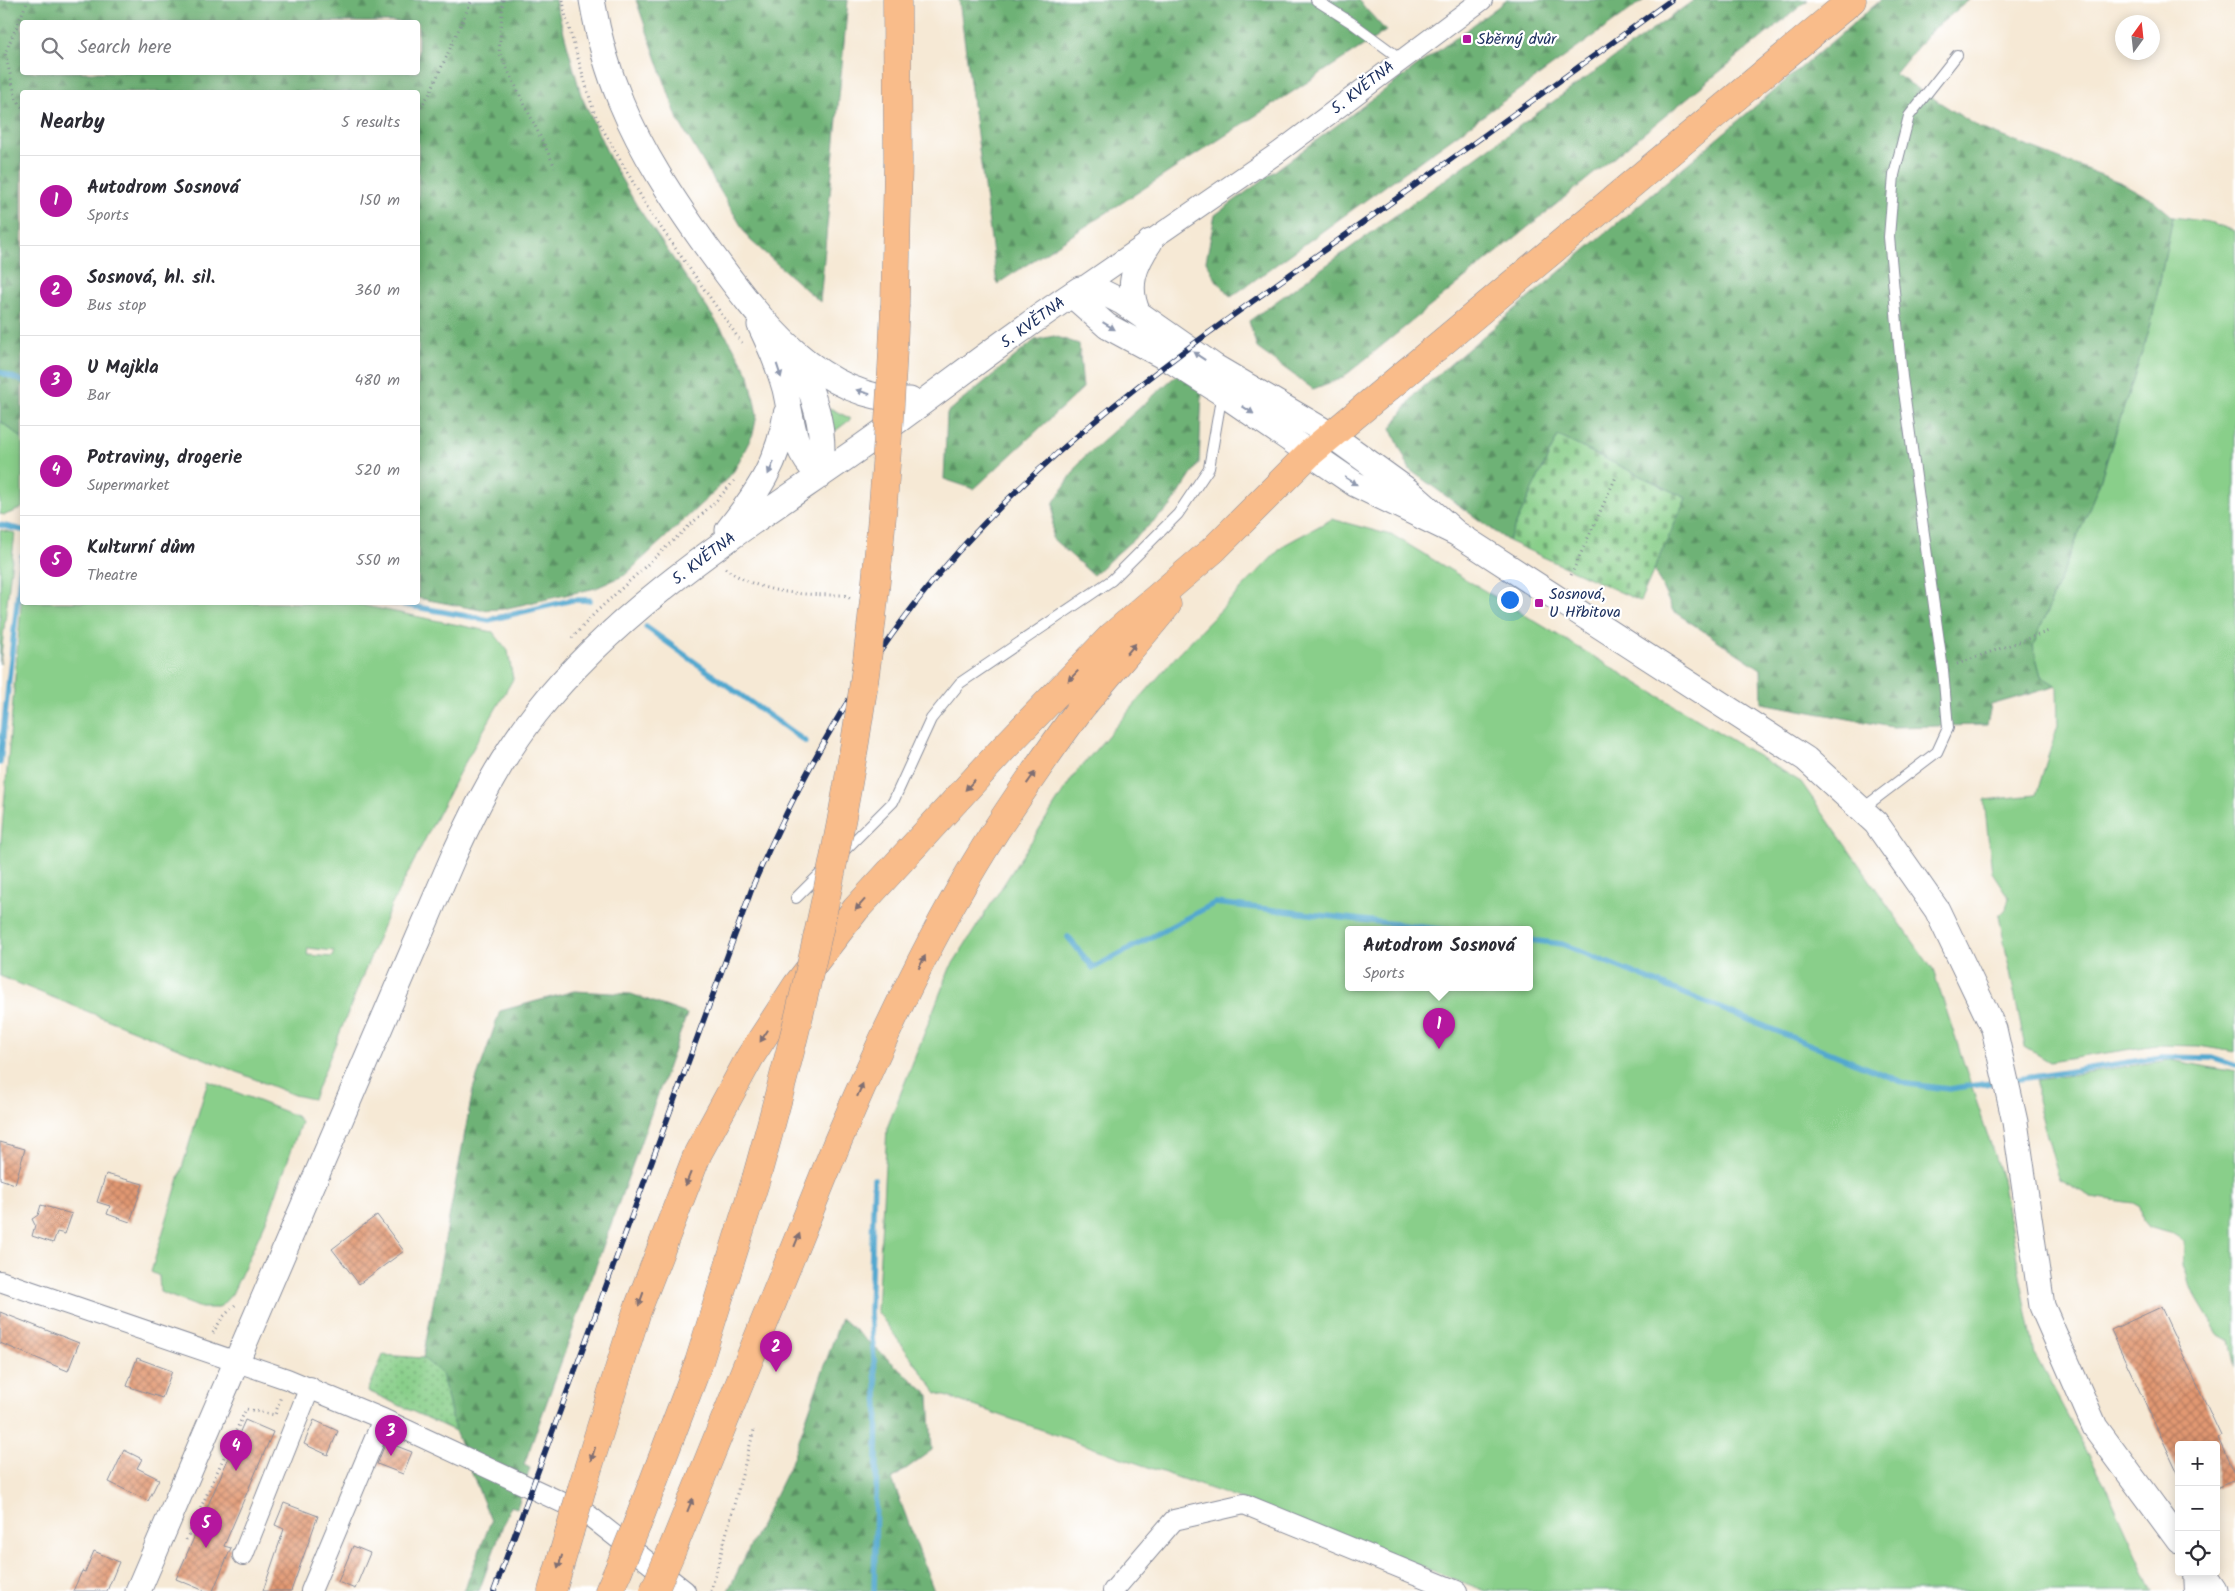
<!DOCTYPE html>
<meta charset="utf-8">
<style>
:root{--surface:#fff;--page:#f7f7f7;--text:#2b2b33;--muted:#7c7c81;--line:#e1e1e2;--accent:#b5179e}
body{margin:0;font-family:Kalam,sans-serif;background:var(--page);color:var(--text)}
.controls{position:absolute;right:15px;bottom:15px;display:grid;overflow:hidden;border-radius:5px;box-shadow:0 2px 12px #0003}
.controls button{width:45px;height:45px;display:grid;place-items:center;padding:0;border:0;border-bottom:1px solid var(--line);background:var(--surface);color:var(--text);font:25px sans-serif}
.compass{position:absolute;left:2115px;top:15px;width:45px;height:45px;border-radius:50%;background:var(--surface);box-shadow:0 2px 12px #0003;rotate:15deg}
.you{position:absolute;left:1509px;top:599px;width:18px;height:18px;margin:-12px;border:4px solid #fff;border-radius:50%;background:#1a73e8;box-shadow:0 0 0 8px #1a73e833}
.badge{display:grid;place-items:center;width:32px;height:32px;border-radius:50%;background:var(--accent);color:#fff;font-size:16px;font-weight:700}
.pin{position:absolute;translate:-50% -41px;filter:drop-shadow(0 1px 2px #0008)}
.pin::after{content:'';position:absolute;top:26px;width:18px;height:15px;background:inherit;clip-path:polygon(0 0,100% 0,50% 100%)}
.popup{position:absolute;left:1345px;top:926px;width:188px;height:65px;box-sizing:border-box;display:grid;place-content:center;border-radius:5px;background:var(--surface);filter:drop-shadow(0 1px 4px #0005);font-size:16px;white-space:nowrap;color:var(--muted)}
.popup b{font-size:19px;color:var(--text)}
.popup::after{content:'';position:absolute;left:50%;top:100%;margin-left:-10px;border:10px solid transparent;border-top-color:var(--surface)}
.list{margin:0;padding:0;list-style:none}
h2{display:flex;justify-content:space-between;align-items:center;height:65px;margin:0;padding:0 20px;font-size:21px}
h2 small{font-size:16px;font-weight:400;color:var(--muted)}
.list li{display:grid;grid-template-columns:32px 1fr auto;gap:15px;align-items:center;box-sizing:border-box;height:90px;padding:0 20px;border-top:1px solid var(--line)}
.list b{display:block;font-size:19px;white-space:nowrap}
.list p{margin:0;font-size:16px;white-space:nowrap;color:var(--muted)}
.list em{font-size:16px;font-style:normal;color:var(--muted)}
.icon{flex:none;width:28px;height:28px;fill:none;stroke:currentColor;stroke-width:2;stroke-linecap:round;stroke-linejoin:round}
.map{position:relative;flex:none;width:2235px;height:1591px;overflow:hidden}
.search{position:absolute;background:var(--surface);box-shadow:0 2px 12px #0003;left:20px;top:20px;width:400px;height:55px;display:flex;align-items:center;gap:12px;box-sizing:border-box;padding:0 18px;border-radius:5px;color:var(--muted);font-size:19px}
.panel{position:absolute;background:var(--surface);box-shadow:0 2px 12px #0003;left:20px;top:90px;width:400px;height:515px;border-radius:5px}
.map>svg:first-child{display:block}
.green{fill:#89cf8a;stroke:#527f74;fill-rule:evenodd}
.forest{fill:url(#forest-firs);stroke:#44706a;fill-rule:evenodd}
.cemetery{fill:url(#cemetery-stones);stroke:#527f74}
.park{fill:url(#park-dots);stroke:#527f74}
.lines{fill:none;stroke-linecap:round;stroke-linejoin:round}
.stream{stroke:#53a8cf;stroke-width:5.5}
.building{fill:url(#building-cross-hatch)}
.service-casing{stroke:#888c9a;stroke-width:12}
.minor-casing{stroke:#888c9a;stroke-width:22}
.tertiary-casing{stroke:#888c9a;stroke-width:27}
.primary-casing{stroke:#888c9a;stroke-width:29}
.path{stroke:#888c9a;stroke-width:3;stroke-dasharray:1 4;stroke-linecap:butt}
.service{stroke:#fff;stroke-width:10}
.minor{stroke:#fff;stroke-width:20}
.tertiary{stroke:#fff;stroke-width:25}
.primary{stroke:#f9bc8a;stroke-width:28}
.rail-casing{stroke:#1b2f5e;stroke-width:5.5}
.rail{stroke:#fff;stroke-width:4;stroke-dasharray:11;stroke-linecap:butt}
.primary-bridge-casing{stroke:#888c9a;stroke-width:29;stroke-linecap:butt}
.primary-bridge{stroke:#f9bc8a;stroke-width:28}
.oneway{fill:#8d97ae}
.oneway2{fill:#7f6e72}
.poi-dot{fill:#b5179e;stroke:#fff;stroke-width:2}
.labels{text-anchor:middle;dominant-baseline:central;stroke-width:4.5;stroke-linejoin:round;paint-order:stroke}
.poi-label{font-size:16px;fill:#1b2f5e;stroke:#fff;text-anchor:start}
.street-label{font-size:16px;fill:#1b2f5e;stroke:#fff}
</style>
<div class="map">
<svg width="2235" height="1591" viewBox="0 0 2235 1591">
<defs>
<pattern id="forest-firs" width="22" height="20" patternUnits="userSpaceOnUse" patternTransform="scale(1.25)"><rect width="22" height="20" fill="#6eb276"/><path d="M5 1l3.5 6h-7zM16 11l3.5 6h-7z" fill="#5a9164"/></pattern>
<pattern id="cemetery-stones" width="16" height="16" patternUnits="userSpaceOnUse" patternTransform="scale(1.25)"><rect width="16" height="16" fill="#89cf8a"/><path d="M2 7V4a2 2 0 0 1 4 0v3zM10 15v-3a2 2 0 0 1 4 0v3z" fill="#6fa874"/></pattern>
<pattern id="park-dots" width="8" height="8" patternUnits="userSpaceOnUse" patternTransform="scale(1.25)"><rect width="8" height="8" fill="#89cf8a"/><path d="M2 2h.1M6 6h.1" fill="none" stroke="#6fa874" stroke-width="1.8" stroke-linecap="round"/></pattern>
<pattern id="building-cross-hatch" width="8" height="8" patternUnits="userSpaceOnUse" patternTransform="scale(1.25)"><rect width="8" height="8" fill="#e29872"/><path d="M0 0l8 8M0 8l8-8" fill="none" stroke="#b67c61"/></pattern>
</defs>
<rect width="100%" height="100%" fill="#fff"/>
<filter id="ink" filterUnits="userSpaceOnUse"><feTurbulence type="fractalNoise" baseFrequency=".02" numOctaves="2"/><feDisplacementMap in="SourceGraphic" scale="10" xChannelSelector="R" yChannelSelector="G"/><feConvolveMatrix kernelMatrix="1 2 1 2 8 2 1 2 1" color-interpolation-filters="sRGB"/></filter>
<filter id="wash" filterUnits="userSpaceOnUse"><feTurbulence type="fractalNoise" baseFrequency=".0096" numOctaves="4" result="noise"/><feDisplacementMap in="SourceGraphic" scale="20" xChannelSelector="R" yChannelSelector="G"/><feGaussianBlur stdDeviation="1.12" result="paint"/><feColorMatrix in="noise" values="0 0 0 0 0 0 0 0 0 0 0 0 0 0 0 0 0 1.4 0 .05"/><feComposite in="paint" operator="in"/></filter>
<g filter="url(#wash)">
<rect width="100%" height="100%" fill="#f6e9d5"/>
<!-- green -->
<path class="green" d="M2173,217L2209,222L2235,231V1052L2199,1046L2156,1045L2050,1062L2025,1047L1999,916L2006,909L2009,898L1992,872L1984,800L2036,795L2058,725L2057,687L2041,676L2033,646L2099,484L2151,324Z
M830,408L851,419L835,431L826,413Z
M0,421L22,438V508L5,515L0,514Z
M1332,519L1394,536L1801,782L1933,970L2002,1179L2035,1355L2105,1485L2153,1591H1486L1262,1507L937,1393L877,1311L887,1128L950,968L1074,775L1179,653L1284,545ZM1349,930H1529V988H1349Z
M0,530L15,533L0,664Z
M22,595V602L351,603L493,632L508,651L513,679L459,773L391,906L313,1099L294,1095L0,976V852ZM308,948L334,951L332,957L307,955Z
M2170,1060L2235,1072V1366L2229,1340L2218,1334L2197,1299L2183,1266L2184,1242L2170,1233L2148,1227L2143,1221L2140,1207L2133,1203L2091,1197L2059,1179L2037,1100V1080Z
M208,1081L296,1116L301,1122L270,1212L232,1294L219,1308H201L160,1292L159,1276L151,1272Z"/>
<!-- forest -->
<path class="forest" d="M0,0H555L581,95L612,163L637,206L731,343L749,375L757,415L753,434L734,471L715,491L625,575L596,588L503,609L481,610L418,598V92H22V438L0,421ZM418,22V72H22V22Z
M636,0H848L820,302L749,239L678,120Z
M959,0H1358L1386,31L997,284Z
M1507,0H1644L1231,297L1216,280L1206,261L1215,215Z
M1694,0H1808L1342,378L1313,389L1257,348L1249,321Z
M1881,0H1969L1930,32L1895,74L1980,128L2122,183L2153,200L2173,217L2151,324L2099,484L2033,646L2041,676L2057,686L1991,705L1987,725L1892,727L1762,703L1761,669L1673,611L1654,569L1686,498L1558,436L1508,541L1410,470L1391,428L1415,394Z
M1054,336L1079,344L1083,388L974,489L944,479L947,413L1035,340Z
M1180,372L1202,391L1199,463L1171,506L1093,575L1052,538L1054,502L1082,459Z
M574,991L631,994L687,1014L524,1465L530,1468L517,1508L510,1506L479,1591H464L491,1521L455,1431L442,1375L423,1358L473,1089L500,1011Z
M841,1318L929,1395L932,1450L892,1479L934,1591H728L791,1463Z"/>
<!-- cemetery -->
<path class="cemetery" d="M1558,436L1686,498L1640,601L1508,541Z"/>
<!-- park -->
<path class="park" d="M383,1355L423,1358L442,1374L455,1431L368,1391Z"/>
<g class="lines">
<!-- stream -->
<path class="stream" d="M0,372L22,381
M0,525L22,530
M388,602L489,620L572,600H590
M646,627L806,742
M0,763L22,556
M1068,937L1093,968L1215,903L1447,930
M1529,940L1562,944L1907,1084L1949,1089L1997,1082
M2013,1080L2162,1057L2212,1058L2235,1066
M874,1179L870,1313L878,1406L874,1591"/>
</g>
<g id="blocks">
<!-- building -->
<path class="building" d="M0,1142L25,1149L15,1184L0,1179Z
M106,1174L143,1184L130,1222L107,1214L110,1206L97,1202Z
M41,1205L72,1214L65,1234L57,1232L53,1243L32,1236L35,1225L32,1219L38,1215Z
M377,1215L404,1251L359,1284L332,1249Z
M2161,1307L2221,1436L2218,1438L2235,1476V1480L2216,1488V1445H2179V1475L2111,1330Z
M0,1312L79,1343L68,1371L0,1343Z
M137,1358L172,1371L162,1398L127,1386Z
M245,1420L273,1432L224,1546L231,1548L213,1591H205L176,1579Z
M314,1420L338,1431L328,1455L304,1444Z
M386,1442L412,1452L403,1474L377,1464Z
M124,1450L142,1459L137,1468L159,1479L148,1501L109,1482Z
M284,1503L318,1516L291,1591H263L284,1529L275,1525Z
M353,1546L370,1553L355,1589L338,1582Z
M94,1551L119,1562L107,1591H73L82,1571L85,1572Z"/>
</g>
</g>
<g filter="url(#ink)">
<use href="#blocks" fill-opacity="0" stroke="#888c9a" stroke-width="1"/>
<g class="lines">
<!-- service casing -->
<g class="service-casing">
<path id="service" d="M1316,0L1352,23L1401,59
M1862,809L1937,752L1948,728L1943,670L1902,377L1889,237L1894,175L1909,116L1957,55
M841,854L893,802L931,719L960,683L1112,580L1178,514L1209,468L1222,393
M796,898L825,869"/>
</g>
<!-- minor casing -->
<g class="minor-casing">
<path id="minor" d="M1080,289L1279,152L1482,0
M0,1281L287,1379L383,1419L587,1514L685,1591
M243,1555L310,1387
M2194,1572L2195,1591
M311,1591L383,1419
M1113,1591L1174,1520L1244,1504L1457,1591"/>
</g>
<!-- tertiary casing -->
<g class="tertiary-casing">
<path id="tertiary" d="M592,0C598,35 607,69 621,102C642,153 674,201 706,246C755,313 816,401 910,400
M1072,295L1107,326L1172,361L1222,393L1355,484L1456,533L1806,759L1876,823L1937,910L1994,1029L2015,1122L2042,1306L2095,1427L2179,1541
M1138,313C1126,287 1134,265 1150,242
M760,325C770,346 779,367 785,389C793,424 792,450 820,476
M791,352C815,389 827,433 820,476
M728,530C758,492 778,463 786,414
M2202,1572L2215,1591
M138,1591L454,855C477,805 502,756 536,713C623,602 749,526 864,445C936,394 1006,338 1080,289L1102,292L1122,302L1215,367L1331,435L1411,493L1456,533"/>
</g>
<!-- primary casing -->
<g class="primary-casing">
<path id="primary" d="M895,305L898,161L897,0
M582,1488L637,1311L698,1153L750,1057L797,985L856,909L1003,749L1111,637L1213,550L1310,453L1852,0
M638,1522L699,1362L756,1179
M672,1550L837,1143C883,1036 933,928 996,830C1023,789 1051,748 1080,709C1108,674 1139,640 1167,605
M552,1591L569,1534
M609,1591L618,1571"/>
</g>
<!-- path -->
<path class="path" d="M503,0L499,52L555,167
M563,0L566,18L594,112L602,128L650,212L744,346
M22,107L16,99L5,53L28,0
M418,111L429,95L472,0
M725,568C760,594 801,595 844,595L851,599
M1571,575L1616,477
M572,638L595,613L716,501L734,481
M1957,664L2049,631
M213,1333L222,1318L235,1305
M186,1540L246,1409L275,1415L281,1396
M711,1591L754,1430"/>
<!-- service -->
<use href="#service" class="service"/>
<!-- minor -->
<use href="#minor" class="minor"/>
<!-- tertiary -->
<use href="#tertiary" class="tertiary"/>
<!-- primary -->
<use href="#primary" class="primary"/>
<!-- rail casing -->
<g class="rail-casing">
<path id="rail" d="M494,1591L754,883C806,765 865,660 949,562C1056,438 1191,345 1323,251C1440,168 1555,84 1671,0"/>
</g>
<!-- rail -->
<use href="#rail" class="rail"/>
<!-- primary-bridge casing -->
<g class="primary-bridge-casing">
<path id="primary-bridge" d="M756,1179C804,1009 844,836 867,660C882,542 890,424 895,305
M569,1534L582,1488
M618,1571L638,1522
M654,1591L672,1550"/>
</g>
<!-- primary-bridge -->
<use href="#primary-bridge" class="primary-bridge"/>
</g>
<!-- one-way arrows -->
<defs><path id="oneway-solid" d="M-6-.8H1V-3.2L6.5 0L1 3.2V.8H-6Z" transform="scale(1.25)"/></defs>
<g class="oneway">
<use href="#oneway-solid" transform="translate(1109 326) rotate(31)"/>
<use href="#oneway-solid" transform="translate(1199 356) rotate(-146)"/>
<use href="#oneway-solid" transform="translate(779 371) rotate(72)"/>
<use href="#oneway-solid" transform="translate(863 392) rotate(-163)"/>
<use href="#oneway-solid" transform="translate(1248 410) rotate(34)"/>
<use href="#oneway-solid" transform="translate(771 468) rotate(114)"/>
<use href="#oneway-solid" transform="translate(1351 481) rotate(32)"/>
</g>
<g class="oneway2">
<use href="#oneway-solid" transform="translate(1131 649) rotate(-50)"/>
<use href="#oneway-solid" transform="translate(1073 676) rotate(134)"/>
<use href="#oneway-solid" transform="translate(1031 778) rotate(-55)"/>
<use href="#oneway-solid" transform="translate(970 785) rotate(133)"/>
<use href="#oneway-solid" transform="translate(860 905) rotate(132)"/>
<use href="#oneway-solid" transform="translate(922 962) rotate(-63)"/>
<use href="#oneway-solid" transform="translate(764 1036) rotate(123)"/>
<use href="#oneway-solid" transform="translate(860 1090) rotate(-67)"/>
<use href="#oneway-solid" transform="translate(688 1179) rotate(112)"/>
<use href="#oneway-solid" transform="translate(797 1240) rotate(-68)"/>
<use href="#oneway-solid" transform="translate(641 1299) rotate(110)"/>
<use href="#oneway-solid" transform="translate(593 1454) rotate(107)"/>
<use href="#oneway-solid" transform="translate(690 1505) rotate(-68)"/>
<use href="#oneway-solid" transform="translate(560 1562) rotate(107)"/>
</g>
</g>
<!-- markers -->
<g class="poi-dot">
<rect x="1462" y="34" width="10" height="10" rx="2.5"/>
<rect x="1534" y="598" width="10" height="10" rx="2.5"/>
</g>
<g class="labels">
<!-- poi labels -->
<g class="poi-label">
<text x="1477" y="39">Sběrný dvůr</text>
<text x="1549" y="594">Sosnová,<tspan x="1549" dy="18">U Hřbitova</tspan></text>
</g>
<!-- street labels -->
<g class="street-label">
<text transform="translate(1363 88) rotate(-38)">5. KVĚTNA</text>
<text transform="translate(1033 323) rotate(-36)">5. KVĚTNA</text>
<text transform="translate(704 559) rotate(-37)">5. KVĚTNA</text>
</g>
</g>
</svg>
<div class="controls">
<button>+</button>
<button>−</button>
<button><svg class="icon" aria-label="locate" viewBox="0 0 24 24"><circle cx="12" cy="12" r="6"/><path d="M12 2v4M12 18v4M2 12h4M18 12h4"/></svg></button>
</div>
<svg class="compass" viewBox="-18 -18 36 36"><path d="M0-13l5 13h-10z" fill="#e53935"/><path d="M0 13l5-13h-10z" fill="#7c7c81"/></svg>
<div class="you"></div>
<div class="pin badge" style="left:1439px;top:1049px">1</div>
<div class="popup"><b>Autodrom Sosnová</b>Sports</div>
<div class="pin badge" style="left:776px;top:1372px">2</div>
<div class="pin badge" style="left:391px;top:1456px">3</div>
<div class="pin badge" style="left:236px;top:1471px">4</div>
<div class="pin badge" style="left:206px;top:1548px">5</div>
<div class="search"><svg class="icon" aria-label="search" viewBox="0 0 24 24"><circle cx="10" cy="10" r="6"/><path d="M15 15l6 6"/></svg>Search here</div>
<section class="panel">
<h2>Nearby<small>5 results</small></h2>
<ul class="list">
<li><span class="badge">1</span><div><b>Autodrom Sosnová</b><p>Sports</p></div><em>150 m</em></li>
<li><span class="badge">2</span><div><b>Sosnová, hl. sil.</b><p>Bus stop</p></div><em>360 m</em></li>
<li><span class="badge">3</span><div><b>U Majkla</b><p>Bar</p></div><em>480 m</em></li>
<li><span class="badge">4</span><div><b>Potraviny, drogerie</b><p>Supermarket</p></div><em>520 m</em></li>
<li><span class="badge">5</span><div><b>Kulturní dům</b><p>Theatre</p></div><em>550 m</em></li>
</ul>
</section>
</div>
